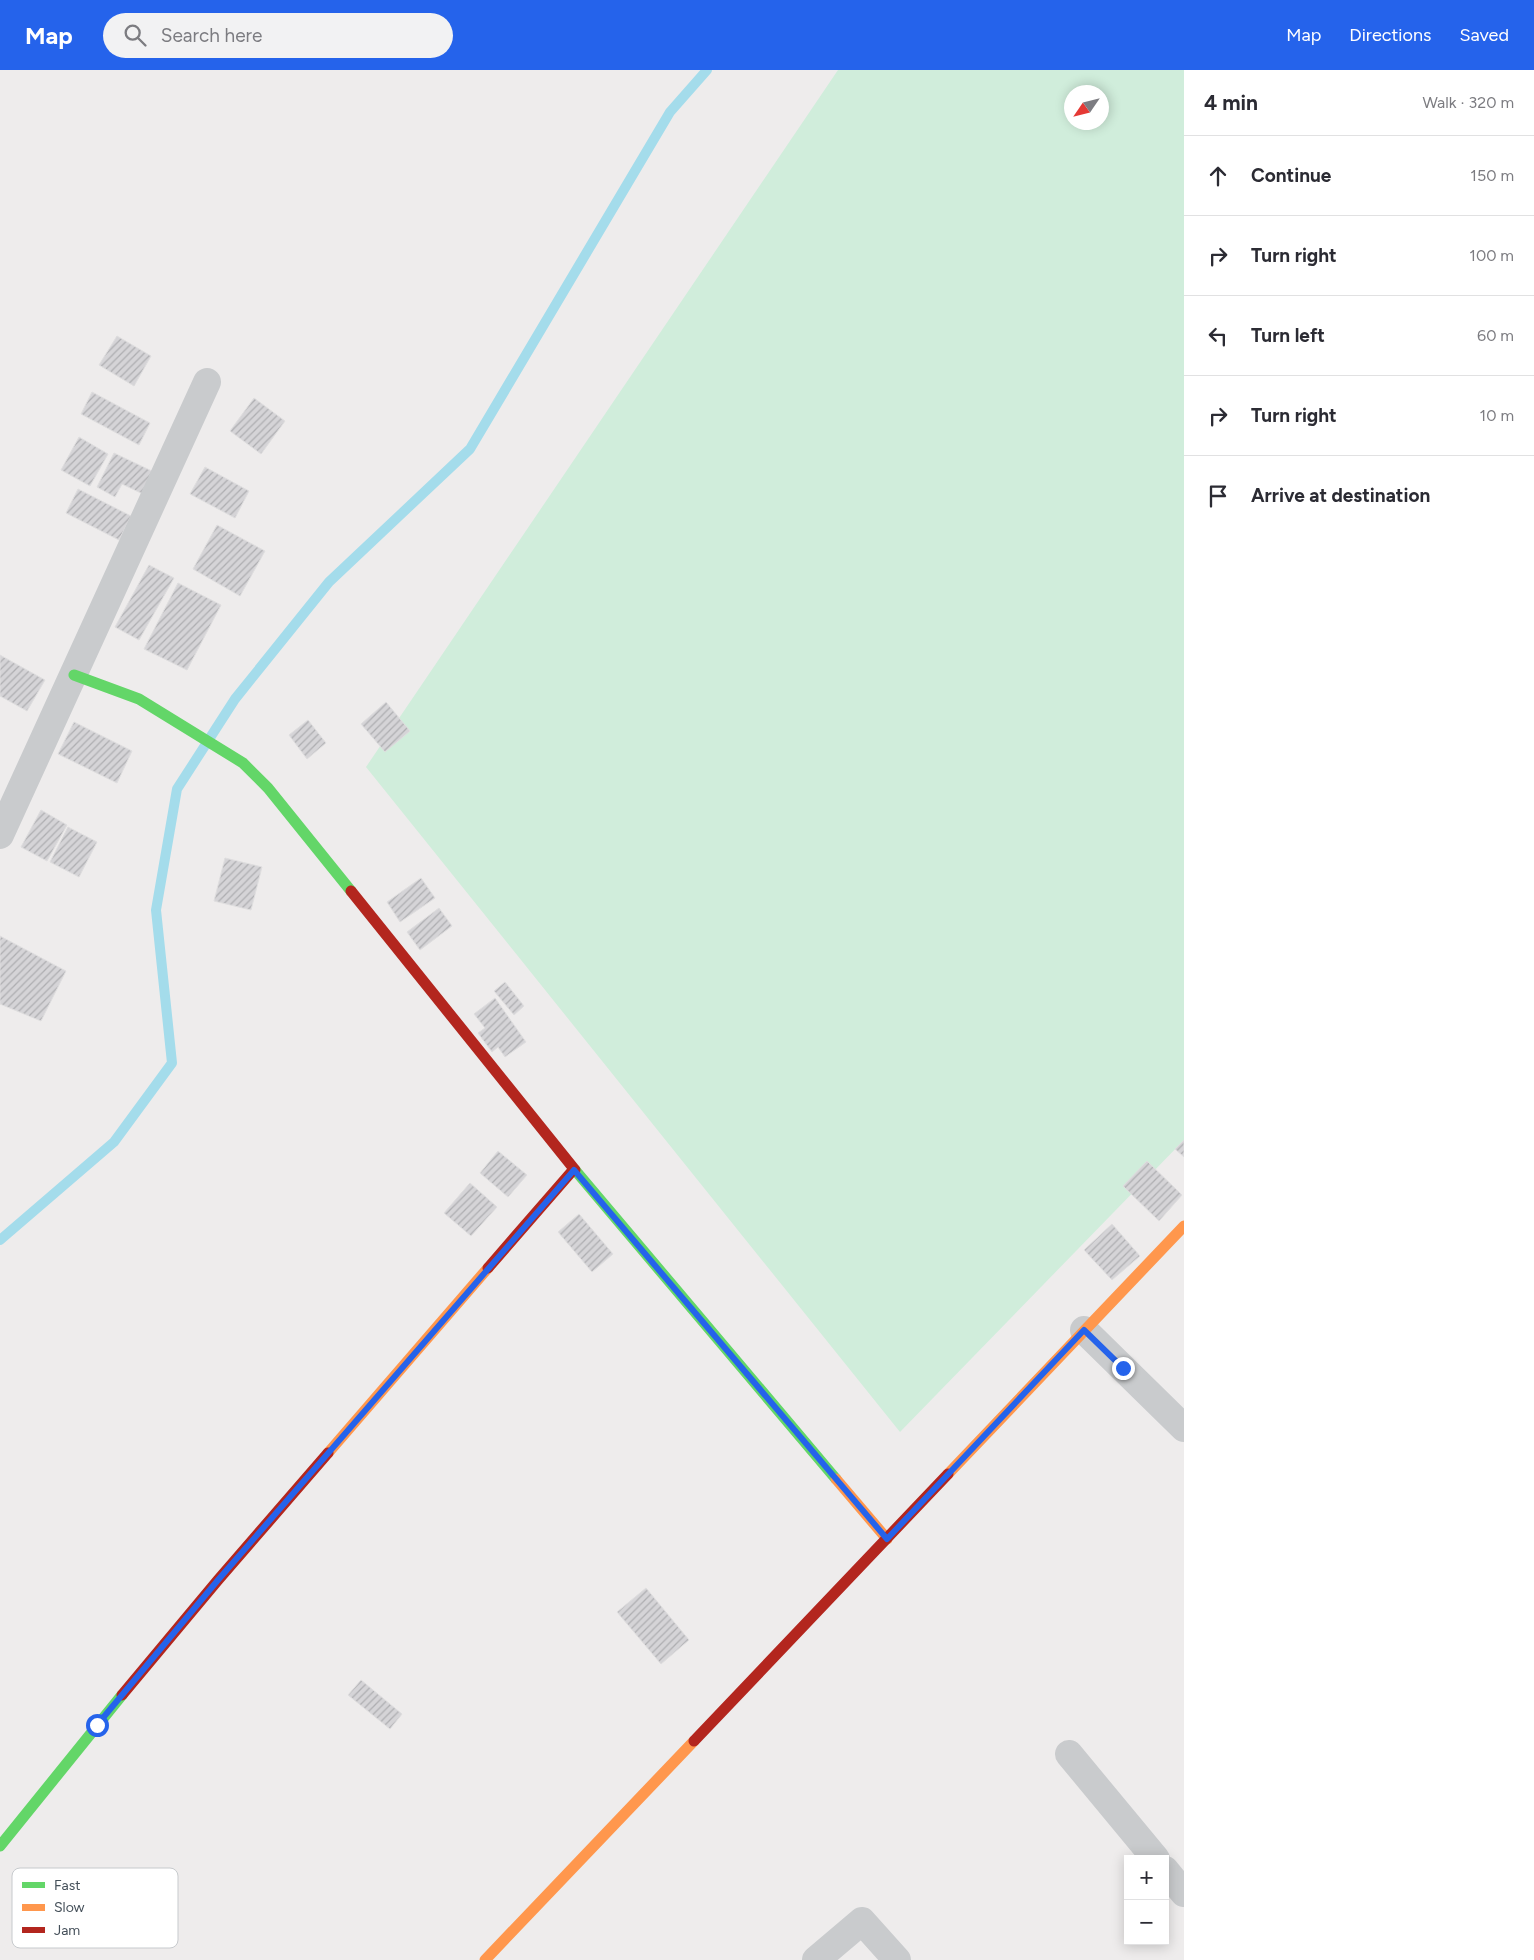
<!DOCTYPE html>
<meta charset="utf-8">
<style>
:root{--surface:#fff;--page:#f2f2f3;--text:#2b2b33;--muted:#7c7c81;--line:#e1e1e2;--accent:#2563eb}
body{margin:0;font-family:Figtree,sans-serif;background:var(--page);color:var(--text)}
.controls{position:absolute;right:15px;bottom:15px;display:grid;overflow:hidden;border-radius:0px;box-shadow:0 2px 12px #0003}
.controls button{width:45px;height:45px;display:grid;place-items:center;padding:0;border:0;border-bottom:1px solid var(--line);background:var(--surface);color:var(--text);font:25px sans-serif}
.compass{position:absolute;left:1064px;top:15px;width:45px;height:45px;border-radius:50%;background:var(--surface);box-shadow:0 2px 12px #0003;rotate:235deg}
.stop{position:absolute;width:15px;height:15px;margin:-11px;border:4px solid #2563eb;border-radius:50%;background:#fff}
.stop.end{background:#2563eb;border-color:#fff;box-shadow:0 1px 5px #0008}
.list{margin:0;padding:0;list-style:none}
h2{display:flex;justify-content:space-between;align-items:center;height:65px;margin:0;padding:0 20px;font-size:21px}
h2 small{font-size:16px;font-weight:400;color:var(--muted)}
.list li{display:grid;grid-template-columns:32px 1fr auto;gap:15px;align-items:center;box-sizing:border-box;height:80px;padding:0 20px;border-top:1px solid var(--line)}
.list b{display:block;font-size:19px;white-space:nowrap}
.list em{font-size:16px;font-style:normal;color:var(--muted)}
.icon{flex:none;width:28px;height:28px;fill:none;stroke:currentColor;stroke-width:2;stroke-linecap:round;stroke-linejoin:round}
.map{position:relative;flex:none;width:1184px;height:1890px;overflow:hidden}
header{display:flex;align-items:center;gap:30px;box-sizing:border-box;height:70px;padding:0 25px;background:var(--accent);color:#fff}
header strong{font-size:24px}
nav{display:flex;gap:28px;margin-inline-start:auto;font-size:18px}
.search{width:350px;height:45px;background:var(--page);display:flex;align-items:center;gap:12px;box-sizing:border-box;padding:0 18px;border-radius:28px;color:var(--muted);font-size:19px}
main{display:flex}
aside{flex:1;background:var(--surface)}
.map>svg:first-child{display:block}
.green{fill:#d0eddb;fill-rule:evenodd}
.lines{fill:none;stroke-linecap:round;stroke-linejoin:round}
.stream{stroke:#a4dceb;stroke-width:10}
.building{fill:url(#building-hatch);stroke:#dfdedf}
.street{stroke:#c9cbcd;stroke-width:28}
.fast{stroke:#63d668;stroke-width:11}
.slow{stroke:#ff974d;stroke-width:11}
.jam{stroke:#b3261e;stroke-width:11}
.route{stroke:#2563eb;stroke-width:6}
.key{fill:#fff;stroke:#c7cacd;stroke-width:1}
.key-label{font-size:14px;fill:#444f59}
</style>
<header>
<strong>Map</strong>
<div class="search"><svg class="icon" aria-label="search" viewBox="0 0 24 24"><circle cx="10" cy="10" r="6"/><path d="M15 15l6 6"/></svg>Search here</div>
<nav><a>Map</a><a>Directions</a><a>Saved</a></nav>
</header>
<main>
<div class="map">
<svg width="1184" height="1890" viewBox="0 0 1184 1890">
<defs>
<pattern id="building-hatch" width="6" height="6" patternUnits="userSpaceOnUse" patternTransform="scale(1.25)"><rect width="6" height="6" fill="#d5d4d7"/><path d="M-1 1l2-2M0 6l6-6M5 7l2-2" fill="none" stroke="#aeaeb1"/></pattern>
</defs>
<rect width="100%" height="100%" fill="#eeecec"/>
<!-- green -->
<path class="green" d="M838,0H1184V1070L900,1362L366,697ZM1072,22H1102V52H1072Z"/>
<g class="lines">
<!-- stream -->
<path class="stream" d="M0,1170L114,1072L172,993L156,840L177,719L235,629L329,512L470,379L670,42L707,0"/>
</g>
<!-- building -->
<path class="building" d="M117,266L151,286L134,316L99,295Z
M92,322L150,353L139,375L81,344Z
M254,328L285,351L261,384L230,361Z
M79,367L108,384L90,416L61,400Z
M114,383L156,403L145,425L122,414L115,427L97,417Z
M205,397L249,421L235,448L190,424Z
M78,419L131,446L119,470L66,443Z
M217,455L265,481L240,526L193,499Z
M149,495L174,508L139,570L115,557Z
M178,513L221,535L187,600L144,579Z
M0,585L45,610L27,641L0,626Z
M386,632L410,661L385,682L361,654Z
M308,650L326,673L307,689L289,665Z
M74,652L132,681L117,713L58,684Z
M41,740L67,755L47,791L21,777Z
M68,757L97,772L79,807L50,792Z
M225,788L262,797L251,840L214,831Z
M421,808L435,828L400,852L387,832Z
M439,838L452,856L420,880L407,862Z
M0,866L66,901L41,951L0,934Z
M505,912L524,936L514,945L494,921Z
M495,928L526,972L505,987L498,977L492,982L478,963L485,958L474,944Z
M1184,1070V1087L1175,1079Z
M498,1081L527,1105L508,1127L480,1103Z
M1147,1091L1182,1125L1159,1151L1123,1116Z
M470,1113L497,1137L471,1166L444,1143Z
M579,1144L613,1184L592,1202L558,1162Z
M1112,1154L1140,1186L1112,1210L1084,1180Z
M646,1518L689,1570L661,1594L617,1542Z
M361,1610L402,1644L390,1659L348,1625Z"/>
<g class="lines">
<!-- street -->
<path class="street" d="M0,765L207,312
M1084,1260L1184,1358
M1069,1684L1156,1789
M1165,1800L1184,1823
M816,1890L862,1851L897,1890"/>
<!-- fast -->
<path class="fast" d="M74,605L139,629L243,693L268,718L351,821
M575,1100L836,1409
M0,1776L122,1625"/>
<!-- slow -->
<path class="slow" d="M328,1383L488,1198
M948,1404L1184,1156
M836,1409L887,1469
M485,1890L694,1671"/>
<!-- jam -->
<path class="jam" d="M351,821L575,1100
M488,1198L574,1099
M122,1625L218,1510L328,1383
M694,1671L948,1404"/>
</g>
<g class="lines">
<!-- route -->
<path class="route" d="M97,1655L218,1510L574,1100L887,1469L1084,1260L1123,1298"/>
</g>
<!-- legend -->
<rect x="12" y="1798" width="166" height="80" rx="8" class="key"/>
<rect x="22" y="1812" width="23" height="6" fill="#63d668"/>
<rect x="22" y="1834" width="23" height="7" fill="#ff974d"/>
<rect x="22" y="1857" width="23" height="6" fill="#b3261e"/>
<g class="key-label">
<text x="54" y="1820">Fast</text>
<text x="54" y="1842">Slow</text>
<text x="54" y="1865">Jam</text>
</g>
</svg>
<div class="controls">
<button>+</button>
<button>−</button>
</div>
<svg class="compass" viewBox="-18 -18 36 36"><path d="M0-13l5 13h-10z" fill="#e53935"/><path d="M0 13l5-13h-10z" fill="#7c7c81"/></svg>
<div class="stop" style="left:97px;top:1655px"></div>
<div class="stop end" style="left:1123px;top:1298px"></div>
</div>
<aside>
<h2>4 min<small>Walk · 320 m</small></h2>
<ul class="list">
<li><svg class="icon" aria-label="ahead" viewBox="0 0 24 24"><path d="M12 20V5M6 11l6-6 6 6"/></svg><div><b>Continue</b></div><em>150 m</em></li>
<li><svg class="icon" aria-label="right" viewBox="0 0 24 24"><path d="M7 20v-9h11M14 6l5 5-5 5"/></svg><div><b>Turn right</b></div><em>100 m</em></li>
<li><svg class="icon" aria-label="left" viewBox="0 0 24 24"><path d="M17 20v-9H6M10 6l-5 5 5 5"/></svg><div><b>Turn left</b></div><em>60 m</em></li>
<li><svg class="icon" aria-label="right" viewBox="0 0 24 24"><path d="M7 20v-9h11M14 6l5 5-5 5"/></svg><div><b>Turn right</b></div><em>10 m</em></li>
<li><svg class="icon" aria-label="arrive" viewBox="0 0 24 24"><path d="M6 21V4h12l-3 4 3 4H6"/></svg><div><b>Arrive at destination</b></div></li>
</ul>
</aside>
</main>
